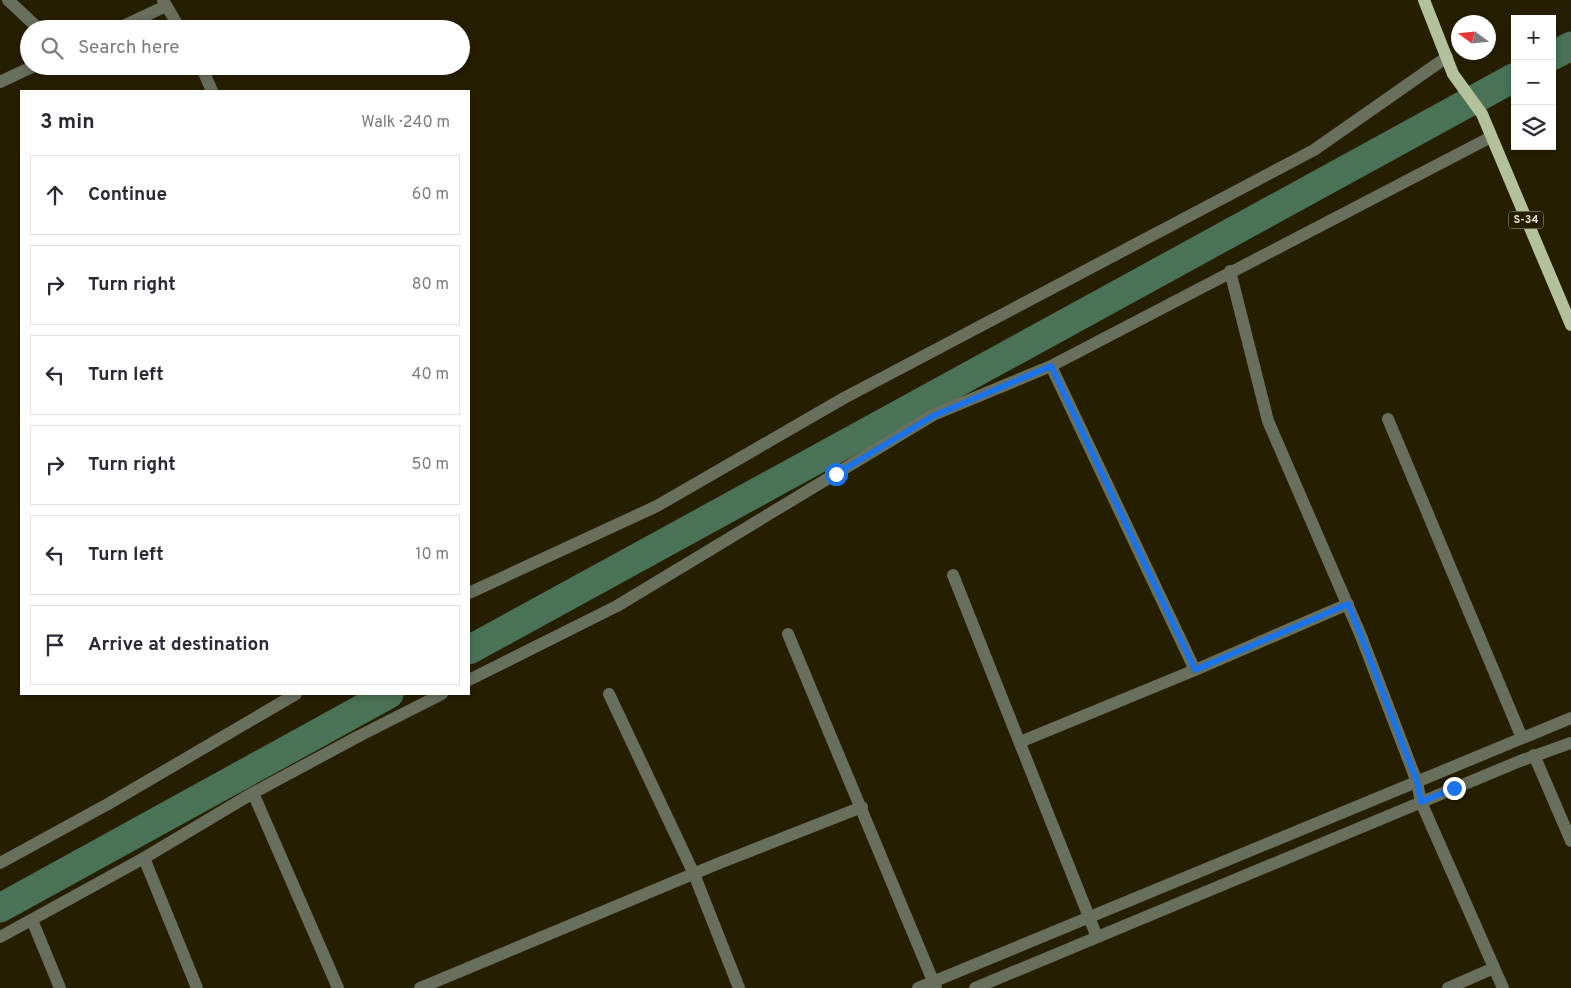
<!DOCTYPE html>
<meta charset="utf-8">
<style>
:root{--surface:#fff;--page:#f7f7f7;--text:#2b2b33;--muted:#7c7c81;--line:#e1e1e2}
body{margin:0;font-family:Overpass,sans-serif;background:var(--page);color:var(--text)}
.controls{position:absolute;right:15px;top:15px;display:grid;overflow:hidden;border-radius:0px;box-shadow:0 2px 8px #0003}
.controls button{width:45px;height:45px;display:grid;place-items:center;padding:0;border:0;border-bottom:1px solid var(--line);background:var(--surface);color:var(--text);font:25px sans-serif}
.compass{position:absolute;left:1451px;top:15px;width:45px;height:45px;border-radius:50%;background:var(--surface);box-shadow:0 2px 8px #0003;rotate:285deg}
.stop{position:absolute;width:15px;height:15px;margin:-11px;border:4px solid #1a73e8;border-radius:50%;background:#fff}
.stop.end{background:#1a73e8;border-color:#fff;box-shadow:0 1px 5px #0008}
.list{margin:0;padding:0;list-style:none}
h2{display:flex;justify-content:space-between;align-items:center;height:65px;margin:0;padding:0 20px;font-size:21px}
h2 small{font-size:16px;font-weight:400;color:var(--muted)}
.list li{display:grid;grid-template-columns:32px 1fr auto;gap:15px;align-items:center;box-sizing:border-box;height:80px;margin:0 10px 10px;padding:0 10px;border:1px solid var(--line);border-radius:0px}
.list b{display:block;font-size:19px;white-space:nowrap}
.list em{font-size:16px;font-style:normal;color:var(--muted)}
.icon{flex:none;width:28px;height:28px;fill:none;stroke:currentColor;stroke-width:2;stroke-linecap:round;stroke-linejoin:round}
.map{position:relative;flex:none;width:1571px;height:988px;overflow:hidden}
.search{position:absolute;background:var(--surface);box-shadow:0 2px 8px #0003;left:20px;top:20px;width:450px;height:55px;display:flex;align-items:center;gap:12px;box-sizing:border-box;padding:0 18px;border-radius:28px;color:var(--muted);font-size:19px}
.panel{position:absolute;background:var(--surface);box-shadow:0 2px 8px #0003;left:20px;top:90px;width:450px;height:605px;border-radius:0px}
.map>svg:first-child{display:block}
.lines{fill:none;stroke-linecap:round;stroke-linejoin:round}
.canal{stroke:#497256;stroke-width:29}
.minor{stroke:#686f5d;stroke-width:12}
.major{stroke:#b3c19c;stroke-width:12}
.route{stroke:#1a73e8;stroke-width:6}
.labels{text-anchor:middle;dominant-baseline:central;stroke-width:4.5;stroke-linejoin:round;paint-order:stroke}
.shield{fill:#261e00;stroke:#aca691;stroke-width:1}
.shield-label{font-size:11px;font-weight:bold;fill:#e6e1cf}
</style>
<div class="map">
<svg width="1571" height="988" viewBox="0 0 1571 988">
<rect width="100%" height="100%" fill="#261e00"/>
<g class="lines">
<!-- canal -->
<path class="canal" d="M1552,56L1571,46
M469,650L1515,77
M0,908L389,694"/>
<!-- minor -->
<path class="minor" d="M8,0L39,29
M163,0L180,29
M117,29L166,6
M201,66L212,91
M0,82L34,66
M1230,271L1268,421L1361,636L1417,782L1421,802L1503,988
M1051,366L1195,670
M1388,419L1522,738
M953,575L1097,937
M469,593L657,506L844,398L1314,150L1447,57
M788,634L936,988
M469,680L617,606L933,415L1051,366L1491,137
M609,694L694,874L739,988
M1020,742L1195,670L1348,604
M1534,755L1571,841
M253,793L338,988
M144,858L197,988
M0,863L108,804L296,694
M32,920L60,988
M0,937L144,858L253,793L359,736L442,694
M420,988L717,864L862,807
M918,988L1571,718
M975,988L1520,761L1571,743
M1448,988L1494,968"/>
<!-- major -->
<path class="major" d="M1424,0L1453,74L1482,114L1571,325"/>
</g>
<g class="lines">
<!-- route -->
<path class="route" d="M836,474L933,416L1051,366L1195,670L1348,604L1361,636L1417,782L1421,802L1454,788"/>
</g>
<g class="labels">
<!-- shield labels -->
<rect class="shield" x="1508.5" y="211.5" width="35" height="17" rx="4"/>
<g class="shield-label">
<text x="1526" y="220">S-34</text>
</g>
</g>
</svg>
<div class="controls">
<button>+</button>
<button>−</button>
<button><svg class="icon" aria-label="layers" viewBox="0 0 24 24"><path d="M12 4l9 5-9 5-9-5zM3 14l9 5 9-5"/></svg></button>
</div>
<svg class="compass" viewBox="-18 -18 36 36"><path d="M0-13l5 13h-10z" fill="#e53935"/><path d="M0 13l5-13h-10z" fill="#7c7c81"/></svg>
<div class="stop" style="left:836px;top:474px"></div>
<div class="stop end" style="left:1454px;top:788px"></div>
<div class="search"><svg class="icon" aria-label="search" viewBox="0 0 24 24"><circle cx="10" cy="10" r="6"/><path d="M15 15l6 6"/></svg>Search here</div>
<section class="panel">
<h2>3 min<small>Walk · 240 m</small></h2>
<ul class="list">
<li><svg class="icon" aria-label="ahead" viewBox="0 0 24 24"><path d="M12 20V5M6 11l6-6 6 6"/></svg><div><b>Continue</b></div><em>60 m</em></li>
<li><svg class="icon" aria-label="right" viewBox="0 0 24 24"><path d="M7 20v-9h11M14 6l5 5-5 5"/></svg><div><b>Turn right</b></div><em>80 m</em></li>
<li><svg class="icon" aria-label="left" viewBox="0 0 24 24"><path d="M17 20v-9H6M10 6l-5 5 5 5"/></svg><div><b>Turn left</b></div><em>40 m</em></li>
<li><svg class="icon" aria-label="right" viewBox="0 0 24 24"><path d="M7 20v-9h11M14 6l5 5-5 5"/></svg><div><b>Turn right</b></div><em>50 m</em></li>
<li><svg class="icon" aria-label="left" viewBox="0 0 24 24"><path d="M17 20v-9H6M10 6l-5 5 5 5"/></svg><div><b>Turn left</b></div><em>10 m</em></li>
<li><svg class="icon" aria-label="arrive" viewBox="0 0 24 24"><path d="M6 21V4h12l-3 4 3 4H6"/></svg><div><b>Arrive at destination</b></div></li>
</ul>
</section>
</div>
